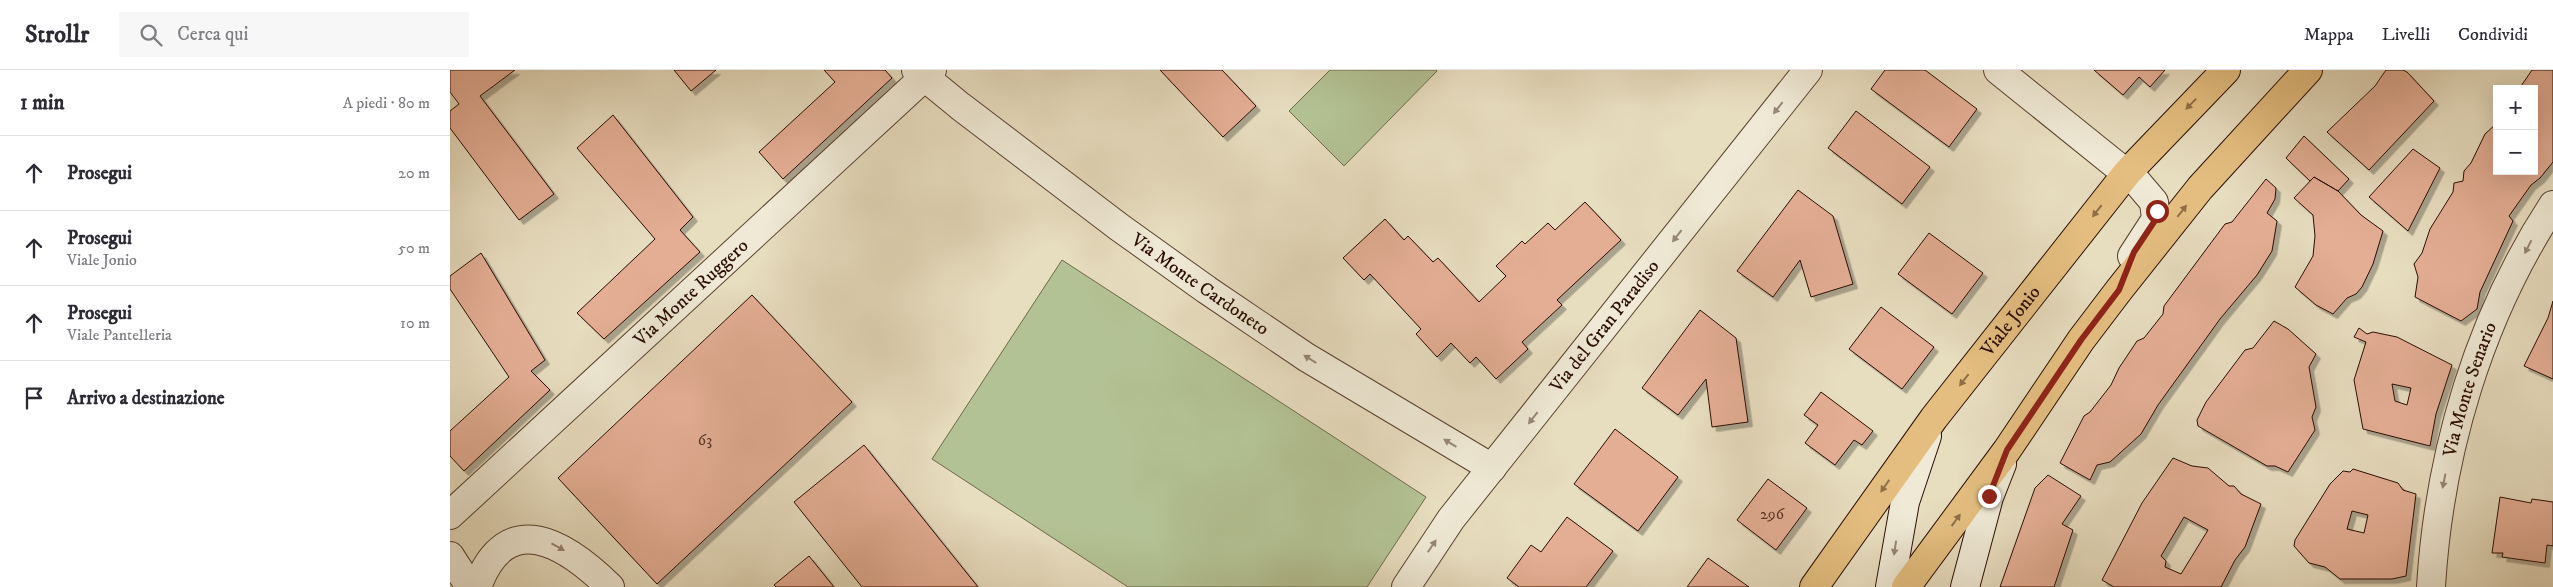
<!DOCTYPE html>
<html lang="it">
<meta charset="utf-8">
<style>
:root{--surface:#fff;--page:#f7f7f7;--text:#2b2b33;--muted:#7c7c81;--line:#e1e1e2}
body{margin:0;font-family:"IM FELL DW Pica",serif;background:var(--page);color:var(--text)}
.controls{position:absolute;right:15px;top:15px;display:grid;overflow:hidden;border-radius:0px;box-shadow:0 5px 20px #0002}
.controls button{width:45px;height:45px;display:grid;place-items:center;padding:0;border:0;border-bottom:1px solid var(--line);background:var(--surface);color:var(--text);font:25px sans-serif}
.stop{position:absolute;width:15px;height:15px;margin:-11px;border:4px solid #8f2418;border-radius:50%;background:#fff}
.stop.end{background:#8f2418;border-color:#fff;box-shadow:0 1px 5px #0008}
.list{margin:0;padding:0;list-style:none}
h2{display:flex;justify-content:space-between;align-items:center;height:65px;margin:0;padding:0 20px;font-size:21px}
h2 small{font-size:16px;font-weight:400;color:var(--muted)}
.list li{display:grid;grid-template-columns:32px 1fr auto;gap:15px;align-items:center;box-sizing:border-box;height:75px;padding:0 20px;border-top:1px solid var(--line)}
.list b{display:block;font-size:19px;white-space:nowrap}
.list p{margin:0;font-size:16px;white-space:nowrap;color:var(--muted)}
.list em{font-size:16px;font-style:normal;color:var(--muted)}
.icon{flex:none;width:28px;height:28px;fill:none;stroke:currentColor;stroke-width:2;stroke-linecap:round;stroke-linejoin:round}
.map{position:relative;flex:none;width:2103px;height:517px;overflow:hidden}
header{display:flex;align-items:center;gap:30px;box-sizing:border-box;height:70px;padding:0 25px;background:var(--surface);border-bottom:1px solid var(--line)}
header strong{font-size:24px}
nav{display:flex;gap:28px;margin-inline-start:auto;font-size:18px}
.search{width:350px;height:45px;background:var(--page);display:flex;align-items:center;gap:12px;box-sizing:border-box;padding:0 18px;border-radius:0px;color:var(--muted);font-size:19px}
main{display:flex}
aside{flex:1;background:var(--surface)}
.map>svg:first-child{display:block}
.green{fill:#b3c294;stroke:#6e684a}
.building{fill:#e4ae95;stroke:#2a0d00;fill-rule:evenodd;filter:url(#shadow)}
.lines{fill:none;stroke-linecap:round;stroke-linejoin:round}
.street-casing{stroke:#594130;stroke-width:30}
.secondary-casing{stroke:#2a0d00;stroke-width:30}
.primary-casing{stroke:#2a0d00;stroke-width:30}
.street{stroke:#efe9d5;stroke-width:28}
.secondary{stroke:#efe9d5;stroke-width:28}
.primary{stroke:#e4be80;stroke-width:28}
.oneway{fill:#906e46}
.oneway2{fill:#968675}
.route{stroke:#8f2418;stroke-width:6}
.labels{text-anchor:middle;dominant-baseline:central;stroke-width:4.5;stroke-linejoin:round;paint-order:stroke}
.number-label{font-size:16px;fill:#583525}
.street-label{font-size:19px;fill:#2a0d00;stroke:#efe9d5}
</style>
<header>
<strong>Strollr</strong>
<div class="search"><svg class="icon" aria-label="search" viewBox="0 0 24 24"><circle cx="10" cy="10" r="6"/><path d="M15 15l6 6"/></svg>Cerca qui</div>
<nav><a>Mappa</a><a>Livelli</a><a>Condividi</a></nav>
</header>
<main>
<aside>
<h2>1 min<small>A piedi · 80 m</small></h2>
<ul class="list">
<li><svg class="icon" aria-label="ahead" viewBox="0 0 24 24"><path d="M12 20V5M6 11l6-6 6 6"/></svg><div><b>Prosegui</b></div><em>20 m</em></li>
<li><svg class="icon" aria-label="ahead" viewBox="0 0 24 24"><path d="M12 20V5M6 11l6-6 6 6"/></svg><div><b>Prosegui</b><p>Viale Jonio</p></div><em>50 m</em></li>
<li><svg class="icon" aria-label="ahead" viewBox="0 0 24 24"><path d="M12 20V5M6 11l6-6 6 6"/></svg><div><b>Prosegui</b><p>Viale Pantelleria</p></div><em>10 m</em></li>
<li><svg class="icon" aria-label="arrive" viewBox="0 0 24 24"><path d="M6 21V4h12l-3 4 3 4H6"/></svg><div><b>Arrivo a destinazione</b></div></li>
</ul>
</aside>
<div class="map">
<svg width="2103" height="517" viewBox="0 0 2103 517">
<defs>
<filter id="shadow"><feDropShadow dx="4.5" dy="4.5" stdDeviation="0" flood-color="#0004"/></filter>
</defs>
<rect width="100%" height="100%" fill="#e7ddbf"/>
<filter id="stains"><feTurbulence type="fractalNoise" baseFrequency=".004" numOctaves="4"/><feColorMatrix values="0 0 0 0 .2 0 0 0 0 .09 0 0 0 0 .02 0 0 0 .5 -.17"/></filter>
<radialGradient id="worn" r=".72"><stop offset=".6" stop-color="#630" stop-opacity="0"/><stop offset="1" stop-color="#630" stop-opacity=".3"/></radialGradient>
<!-- green -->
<path class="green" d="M880,0H986L987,1L894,96L839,41Z
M612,190L976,427L917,517H678L482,389Z"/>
<!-- building -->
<path class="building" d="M0,0H65L30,26L104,124L69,150L0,58V41L9,34L0,22Z
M224,0H266L241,21Z
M374,0H435L442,8L333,109L309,82L385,12Z
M710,0H772L806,36L773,67Z
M1435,0H1475L1527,39L1499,77L1421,19Z
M1644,0H1715L1700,17L1689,7L1673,25Z
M1936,0H1953L1957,2L1984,31L1919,100L1877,62L1925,16Z
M2082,0H2103V92L2090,108L2081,115L2059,146L2063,151L2030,222L2027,239L2011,251L1965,227L1968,207L1964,194L1972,183L1980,159L2003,122L2004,113L2013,111L2014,101L2021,93L2035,64L2047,53V101H2084V19H2069Z
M1406,41L1480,97L1452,134L1378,78Z
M163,45L243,147L230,160L250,182L154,269L127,243L205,169L127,78Z
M1854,66L1899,109L1888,121L1864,107L1860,111L1836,88Z
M1963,79L1990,98L1958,161L1919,127Z
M1864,107L1888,121L1911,145L1933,161L1923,194L1912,217L1906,224L1897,228L1883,244L1866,235L1845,217L1863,186L1865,166L1863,145L1844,128Z
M1816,109L1826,118L1825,129L1817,143L1827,151L1822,181L1807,205L1770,249L1708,335L1691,364L1660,392L1647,395L1640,410L1610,393L1634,346L1640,342L1661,315L1669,298L1687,271L1694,268L1713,244L1714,236L1775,154L1782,152Z
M1348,120L1383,146L1403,214L1361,227L1350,190L1323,227L1287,201Z
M1135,132L1171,170L1107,230L1112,235L1072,272L1078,279L1046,309L1026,287L1020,293L1001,273L987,287L966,264L971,259L920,204L914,210L893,188L935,149L954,170L958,166L983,192L988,188L1029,232L1056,206L1046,196L1072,171L1075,174L1098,153L1105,160Z
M1479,163L1533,203L1502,244L1448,204Z
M31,183L95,290L81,301L100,320L14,401L0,386V361L59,307L0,219V206Z
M302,225L402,332L207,514L108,408Z
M2103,231V309L2074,296L2098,248Z
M1431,237L1484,277L1452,319L1399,279Z
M1250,240L1286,268L1298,352L1262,357L1256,309L1228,345L1192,318Z
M1824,251L1838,259L1866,284L1859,297L1866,337L1862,347L1865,360L1838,402L1825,396H1817L1748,356L1747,350L1756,332L1795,280L1803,278Z
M1909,258L1917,264L1923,262L1947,267L2002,295L1986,344L1980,376L1913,359L1904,310L1916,272L1904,267ZM1942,314L1961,318L1957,335L1945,331Z
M1371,322L1423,361L1412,375L1404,370L1385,395L1355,373L1368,355L1354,345Z
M1165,359L1228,407L1188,461L1124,414Z
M414,375L528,517H412L344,432Z
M1723,388L1742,396L1758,398L1779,416H1784L1791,424L1811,434L1795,477L1785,490L1771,517H1664L1652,510L1692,433ZM1734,447L1758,460L1731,504L1715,497L1716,491L1711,486Z
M1903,399L1948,413L1953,420L1966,424L1956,506L1942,509H1890L1875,497L1859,493L1844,476L1845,470L1880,414L1893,401L1900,402ZM1902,441L1918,445L1914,463L1897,459Z
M1598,405L1631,426L1612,454L1623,460L1604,517H1550L1585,418Z
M1318,409L1357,438L1326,480L1287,450Z
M2050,427L2081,433L2082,429L2103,432V476L2097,475L2095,493L2052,487L2053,483H2042Z
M1117,447L1163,481L1136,517H1069L1057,508L1081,475L1091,482Z
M359,486L384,517H326L324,515Z
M1258,488L1299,517H1237Z"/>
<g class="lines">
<!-- street casing -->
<g class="street-casing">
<g id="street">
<path id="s1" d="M466,0L510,36L669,157L757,220L856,287L1042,398"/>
<path d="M1548,0L1687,112L1704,132L1706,149L1682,186"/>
<path id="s2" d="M0,445L482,0"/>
<path d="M0,486L20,517"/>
<path d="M27,517C57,436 116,474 160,517"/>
<path id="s3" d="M956,517L1001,449L1358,0"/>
<path id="s4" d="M1981,517C1989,383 2029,248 2103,135"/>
</g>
</g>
<!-- secondary casing -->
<g class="secondary-casing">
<path id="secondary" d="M1440,517L1455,432L1477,366
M1515,517L1539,427L1552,394"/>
</g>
<!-- primary casing -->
<g class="primary-casing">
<g id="primary">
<path id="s5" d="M1364,517L1484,348L1677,103L1776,0"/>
<path d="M1456,517L1557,380L1631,270L1669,220L1750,118L1858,0"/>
</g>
</g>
<!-- street -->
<use href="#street" class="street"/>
<!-- secondary -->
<use href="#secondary" class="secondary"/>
<!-- primary -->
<use href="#primary" class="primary"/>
</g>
<!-- one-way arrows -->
<defs><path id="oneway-solid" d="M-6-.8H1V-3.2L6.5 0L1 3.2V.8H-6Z" transform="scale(1.25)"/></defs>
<g class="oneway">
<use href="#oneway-solid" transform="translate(1741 34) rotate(134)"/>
<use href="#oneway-solid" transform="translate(1647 141) rotate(128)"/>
<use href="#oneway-solid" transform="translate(1732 141) rotate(-52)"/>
<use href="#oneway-solid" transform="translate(1514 310) rotate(128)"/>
<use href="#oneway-solid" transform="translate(1435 416) rotate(125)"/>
<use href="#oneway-solid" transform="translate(1506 450) rotate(-54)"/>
</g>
<g class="oneway2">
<use href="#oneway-solid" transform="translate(1328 38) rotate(128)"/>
<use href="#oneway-solid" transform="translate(1227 166) rotate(128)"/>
<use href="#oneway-solid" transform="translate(2078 177) rotate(117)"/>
<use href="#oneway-solid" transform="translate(860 289) rotate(-148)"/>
<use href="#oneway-solid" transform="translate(1083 348) rotate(128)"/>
<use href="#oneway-solid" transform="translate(1000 373) rotate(-149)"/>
<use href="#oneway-solid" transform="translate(1994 411) rotate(101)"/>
<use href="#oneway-solid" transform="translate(982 476) rotate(-56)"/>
<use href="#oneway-solid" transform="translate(108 477) rotate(29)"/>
<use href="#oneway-solid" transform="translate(1445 478) rotate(99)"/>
</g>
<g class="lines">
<!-- route -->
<path class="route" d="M1539,426L1557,380L1631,270L1669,220L1684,182L1706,149L1707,141"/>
</g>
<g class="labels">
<!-- number labels -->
<g class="number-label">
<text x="255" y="370">63</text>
<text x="1322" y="444">296</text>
</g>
<!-- street labels -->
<g class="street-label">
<text stroke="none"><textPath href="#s1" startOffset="356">Via Monte Cardoneto</textPath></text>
<text stroke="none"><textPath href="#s2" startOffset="328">Via Monte Ruggero</textPath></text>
<text stroke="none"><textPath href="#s5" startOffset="331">Viale Jonio</textPath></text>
<text stroke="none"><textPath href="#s3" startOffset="328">Via del Gran Paradiso</textPath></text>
<text stroke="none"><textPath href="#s4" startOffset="202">Via Monte Senario</textPath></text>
</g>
</g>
<rect width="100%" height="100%" filter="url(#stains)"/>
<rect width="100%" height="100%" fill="url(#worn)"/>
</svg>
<div class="controls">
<button>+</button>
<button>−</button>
</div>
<div class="stop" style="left:1707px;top:141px"></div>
<div class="stop end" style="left:1539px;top:426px"></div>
</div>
</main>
